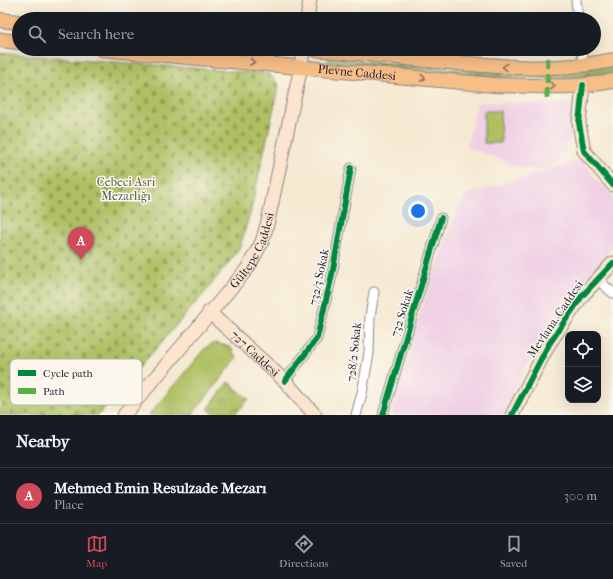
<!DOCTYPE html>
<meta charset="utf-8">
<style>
:root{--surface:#171b24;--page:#20242c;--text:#f1f3f6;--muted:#9ea1a6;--line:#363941;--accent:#d1495b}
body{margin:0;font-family:"IM FELL French Canon",serif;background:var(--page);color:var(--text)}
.controls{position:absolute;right:12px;bottom:12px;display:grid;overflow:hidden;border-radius:8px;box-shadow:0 4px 16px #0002}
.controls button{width:36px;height:36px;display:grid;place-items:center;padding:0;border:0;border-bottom:1px solid var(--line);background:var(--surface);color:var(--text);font:20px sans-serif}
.you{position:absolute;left:418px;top:211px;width:14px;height:14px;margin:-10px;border:3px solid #fff;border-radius:50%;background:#1a73e8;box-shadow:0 0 0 6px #1a73e833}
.badge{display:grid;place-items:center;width:26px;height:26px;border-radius:50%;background:var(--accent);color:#fff;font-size:13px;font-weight:700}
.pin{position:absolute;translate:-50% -33px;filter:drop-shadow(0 1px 2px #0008)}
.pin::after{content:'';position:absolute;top:21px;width:14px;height:12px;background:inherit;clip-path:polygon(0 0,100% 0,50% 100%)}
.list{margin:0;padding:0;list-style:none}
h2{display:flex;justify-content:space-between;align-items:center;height:52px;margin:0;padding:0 16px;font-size:17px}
h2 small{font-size:13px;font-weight:400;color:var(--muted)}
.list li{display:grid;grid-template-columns:26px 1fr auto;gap:12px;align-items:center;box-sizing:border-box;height:56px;padding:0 16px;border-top:1px solid var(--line)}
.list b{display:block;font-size:15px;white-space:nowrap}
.list p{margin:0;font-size:13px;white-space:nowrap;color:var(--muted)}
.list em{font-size:13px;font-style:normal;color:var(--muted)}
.icon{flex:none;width:22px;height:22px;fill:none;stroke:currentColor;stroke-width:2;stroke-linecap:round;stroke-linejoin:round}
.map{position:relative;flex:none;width:613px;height:415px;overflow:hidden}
.search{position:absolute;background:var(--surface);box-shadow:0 4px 16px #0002;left:12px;right:12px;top:12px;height:44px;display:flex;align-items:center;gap:10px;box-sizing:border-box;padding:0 14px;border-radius:22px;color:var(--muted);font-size:15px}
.sheet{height:108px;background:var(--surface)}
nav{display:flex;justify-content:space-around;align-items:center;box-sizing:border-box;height:56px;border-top:1px solid var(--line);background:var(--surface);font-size:11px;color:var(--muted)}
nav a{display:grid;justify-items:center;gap:2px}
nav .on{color:var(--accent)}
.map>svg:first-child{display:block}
.built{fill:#f0d0e5}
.green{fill:#afc063;stroke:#68714f}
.forest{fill:url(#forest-firs);stroke:#56644a}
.cemetery{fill:url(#cemetery-stones);stroke:#68714f}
.park{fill:url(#park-crowns);stroke:#68714f}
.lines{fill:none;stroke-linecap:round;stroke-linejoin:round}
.street-casing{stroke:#8c8686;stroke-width:11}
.secondary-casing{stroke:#8c8686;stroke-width:15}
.primary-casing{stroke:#8c8686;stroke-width:16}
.street{stroke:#fff;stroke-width:9}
.secondary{stroke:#fce5cf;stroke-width:13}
.primary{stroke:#f7be87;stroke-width:14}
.quiet{stroke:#55b146;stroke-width:5;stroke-dasharray:10 5;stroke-linecap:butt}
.cycleway-casing{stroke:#fbf7ec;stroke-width:8}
.cycleway{stroke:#00873e;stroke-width:6}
.oneway{stroke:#8c7061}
.labels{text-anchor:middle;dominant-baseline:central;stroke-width:3;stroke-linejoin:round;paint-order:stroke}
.street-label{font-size:12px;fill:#22223b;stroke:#fbf7ec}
.park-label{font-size:12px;fill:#535949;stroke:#fbf7ec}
.key{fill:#fbf7ec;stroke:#bab7b7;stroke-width:1}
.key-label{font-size:11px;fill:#22223b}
</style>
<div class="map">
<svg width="613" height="415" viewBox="0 0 613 415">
<defs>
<pattern id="forest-firs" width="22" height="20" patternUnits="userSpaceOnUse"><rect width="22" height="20" fill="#8ba659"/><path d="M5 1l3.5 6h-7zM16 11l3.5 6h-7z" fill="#71874b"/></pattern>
<pattern id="cemetery-stones" width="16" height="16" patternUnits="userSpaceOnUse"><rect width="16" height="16" fill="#afc063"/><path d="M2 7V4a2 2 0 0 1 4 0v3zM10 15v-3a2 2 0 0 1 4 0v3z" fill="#8e9c53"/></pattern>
<pattern id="park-crowns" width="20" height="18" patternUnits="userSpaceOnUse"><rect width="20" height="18" fill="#afc063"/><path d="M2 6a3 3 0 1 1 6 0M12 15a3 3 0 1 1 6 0" fill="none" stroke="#8e9c53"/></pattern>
</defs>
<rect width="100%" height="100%" fill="#fbf7ec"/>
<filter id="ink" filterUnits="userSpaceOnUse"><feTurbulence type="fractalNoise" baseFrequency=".025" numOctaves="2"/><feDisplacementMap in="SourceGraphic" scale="8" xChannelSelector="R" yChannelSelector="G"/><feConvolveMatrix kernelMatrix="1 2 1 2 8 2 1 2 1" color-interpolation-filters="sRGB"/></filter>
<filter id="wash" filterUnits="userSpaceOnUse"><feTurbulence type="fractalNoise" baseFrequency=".012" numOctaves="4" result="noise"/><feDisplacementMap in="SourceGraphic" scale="16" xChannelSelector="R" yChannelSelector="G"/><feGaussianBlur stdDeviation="0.9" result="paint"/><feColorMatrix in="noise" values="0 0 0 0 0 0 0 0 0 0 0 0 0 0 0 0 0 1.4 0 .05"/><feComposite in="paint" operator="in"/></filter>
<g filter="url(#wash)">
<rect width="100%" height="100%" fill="#f5e9d2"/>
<!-- built -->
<path class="built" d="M477,102L571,104V107L573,108L575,129L558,163L544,169L523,168L467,147Z
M582,158L595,179L613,195V246L562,309L542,338L523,372L503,415H392L412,338L437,265L459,206L467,194L543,172Z"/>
<!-- green -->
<path class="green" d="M484,111H500L501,143H484Z
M215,343L230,347L237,358L192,415H149L205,348Z"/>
<!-- forest -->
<path class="forest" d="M328,58L485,71L613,66V73C567,82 520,79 473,76C425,72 376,67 328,63Z"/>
<!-- cemetery -->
<path class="cemetery" d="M0,53L270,74L279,85L250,214L239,249L207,290L98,415H0Z"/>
<!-- park -->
<path class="park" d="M228,382L249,399L234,415H216L208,409Z"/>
</g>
<g filter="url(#ink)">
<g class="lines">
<!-- street casing -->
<g class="street-casing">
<path id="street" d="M576,0L578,19
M582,49L584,65
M597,279L613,293
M285,381L317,338L332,275L351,168
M356,415L362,393L369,353L370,317L374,292
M383,415L441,218"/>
</g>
<!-- secondary casing -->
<g class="secondary-casing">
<g id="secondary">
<path d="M307,19L310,0"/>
<path d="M583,85L579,123L584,151L613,185"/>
<path id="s1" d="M209,312L285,381L315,415"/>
<path id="s2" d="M124,415L247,269L262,242L268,221L297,85L301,67L303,49"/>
<path d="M512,415L549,344L582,296L613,263"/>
</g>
</g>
<!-- primary casing -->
<g class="primary-casing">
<g id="primary">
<path d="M0,20L19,22"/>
<path d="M0,40L19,42"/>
<path id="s3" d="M101,49L494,85C534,86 574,89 613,81"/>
<path d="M314,49C359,53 403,58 447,62C503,67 558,72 613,60"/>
</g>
</g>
<!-- street -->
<use href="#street" class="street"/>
<!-- secondary -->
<use href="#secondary" class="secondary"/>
<!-- primary -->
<use href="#primary" class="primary"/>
<!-- quiet -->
<path class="quiet" d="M547,98L548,51"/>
<!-- cycleway casing -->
<g class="cycleway-casing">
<path id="cycleway" d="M583,85L579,123L584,151L613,185
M285,381L317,338L332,275L351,168
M383,415L441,218
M512,415L549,344L582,296L613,263"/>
</g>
<!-- cycleway -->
<use href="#cycleway" class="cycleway"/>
</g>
<!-- one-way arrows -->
<defs><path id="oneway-chevron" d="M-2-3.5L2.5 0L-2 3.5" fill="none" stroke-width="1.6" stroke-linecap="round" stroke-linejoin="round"/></defs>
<g class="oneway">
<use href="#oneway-chevron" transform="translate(252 62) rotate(5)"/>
<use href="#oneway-chevron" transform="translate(505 67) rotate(-177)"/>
<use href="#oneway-chevron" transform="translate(423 78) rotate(6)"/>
<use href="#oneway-chevron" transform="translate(553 86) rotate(-1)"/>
</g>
</g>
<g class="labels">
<!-- street labels -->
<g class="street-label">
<text stroke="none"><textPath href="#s3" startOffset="257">Plevne Caddesi</textPath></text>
<text stroke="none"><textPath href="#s2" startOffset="210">Gültepe Caddesi</textPath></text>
<text transform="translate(319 277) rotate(-78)">732/3 Sokak</text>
<text transform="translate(402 313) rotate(-72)">732 Sokak</text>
<text transform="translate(555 319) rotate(-56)">Mevlana. Caddesi</text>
<text transform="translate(354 352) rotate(-84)">728/2 Sokak</text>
<text stroke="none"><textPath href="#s1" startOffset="62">727 Caddesi</textPath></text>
</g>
<!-- park labels -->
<g class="park-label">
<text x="126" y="182">Cebeci Asri<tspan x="126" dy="14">Mezarlığı</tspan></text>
</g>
</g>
<!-- legend -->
<rect x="10" y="359" width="132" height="46" rx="6" class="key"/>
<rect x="18" y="370" width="18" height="6" fill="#00873e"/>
<rect x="18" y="388" width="18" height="6" fill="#55b146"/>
<g class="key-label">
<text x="43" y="377">Cycle path</text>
<text x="43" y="395">Path</text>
</g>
</svg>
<div class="controls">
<button><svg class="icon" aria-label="locate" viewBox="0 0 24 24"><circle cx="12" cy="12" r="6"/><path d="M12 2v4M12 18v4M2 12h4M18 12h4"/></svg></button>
<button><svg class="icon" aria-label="layers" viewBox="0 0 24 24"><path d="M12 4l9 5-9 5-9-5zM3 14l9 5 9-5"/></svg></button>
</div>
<div class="you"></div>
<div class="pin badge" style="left:81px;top:260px">A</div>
<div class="search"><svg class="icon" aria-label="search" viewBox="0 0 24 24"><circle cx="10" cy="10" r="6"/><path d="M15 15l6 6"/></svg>Search here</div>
</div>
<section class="sheet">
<h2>Nearby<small></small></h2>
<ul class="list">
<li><span class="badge">A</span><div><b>Mehmed Emin Resulzade Mezarı</b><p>Place</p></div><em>300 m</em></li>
</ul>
</section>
<nav>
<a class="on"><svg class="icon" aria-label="map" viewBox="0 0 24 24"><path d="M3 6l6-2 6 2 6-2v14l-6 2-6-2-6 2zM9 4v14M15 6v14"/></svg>Map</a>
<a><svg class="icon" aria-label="directions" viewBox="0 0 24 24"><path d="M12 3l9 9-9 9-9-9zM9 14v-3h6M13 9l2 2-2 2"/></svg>Directions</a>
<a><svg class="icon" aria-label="saved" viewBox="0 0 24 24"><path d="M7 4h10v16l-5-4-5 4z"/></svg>Saved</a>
</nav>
